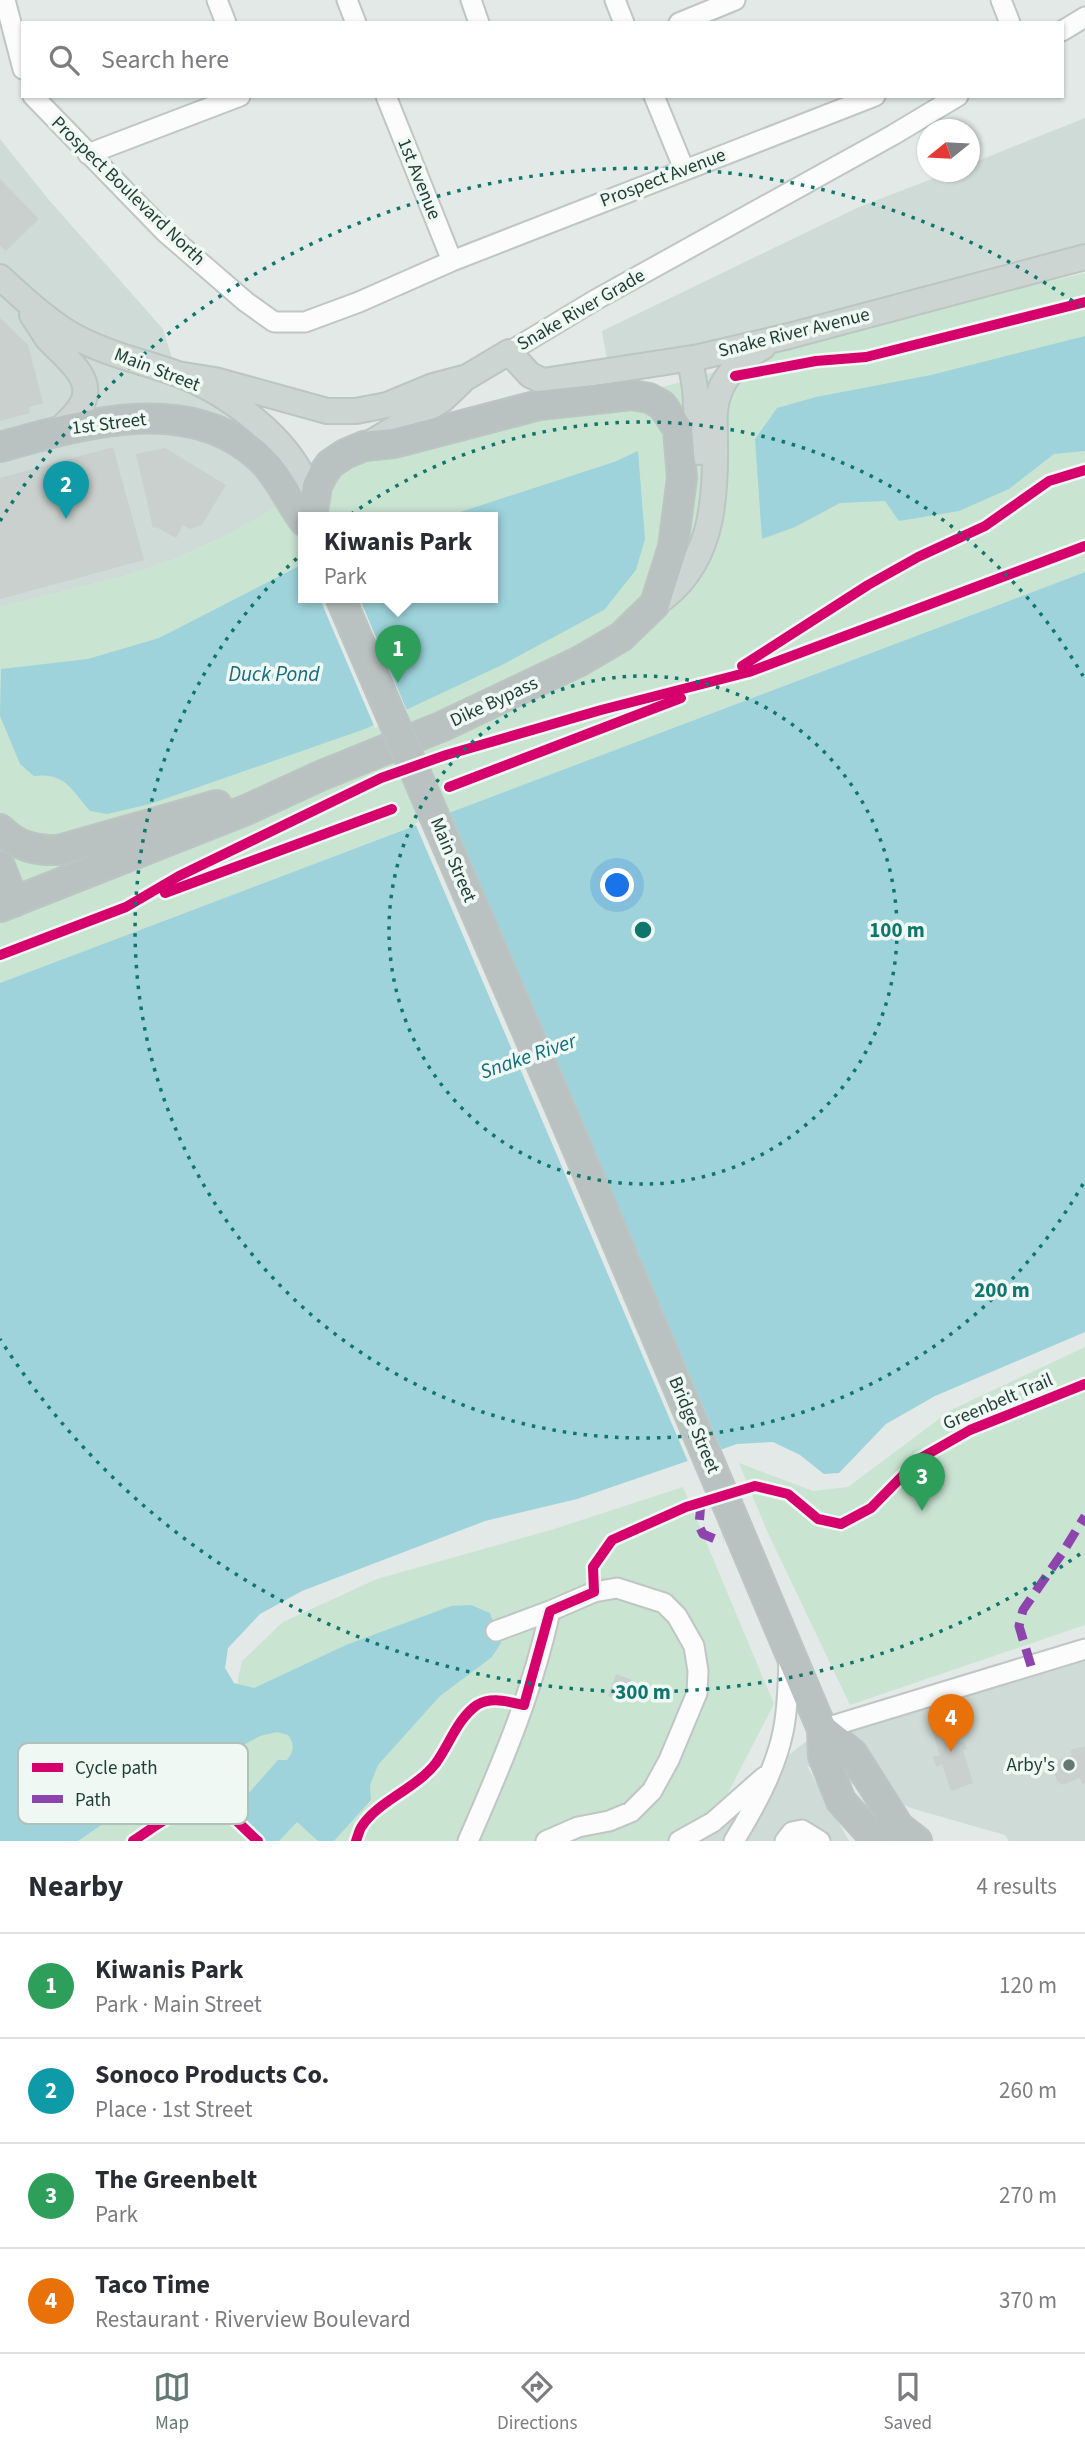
<!DOCTYPE html>
<meta charset="utf-8">
<style>
:root{--surface:#fff;--page:#f2f2f3;--text:#2b2b33;--muted:#7c7c81;--line:#e1e1e2;--accent:#637973}
body{margin:0;font-family:"Source Sans 3",sans-serif;background:var(--page);color:var(--text)}
.compass{position:absolute;left:917px;top:119px;width:63px;height:63px;border-radius:50%;background:var(--surface);box-shadow:0 2px 5px #0004;rotate:252deg}
.you{position:absolute;left:618px;top:886px;width:24px;height:24px;margin:-18px;border:5px solid #fff;border-radius:50%;background:#1a73e8;box-shadow:0 0 0 10px #1a73e833}
.badge{display:grid;place-items:center;width:46px;height:46px;border-radius:50%;background:var(--accent);color:#fff;font-size:23px;font-weight:700}
.pin{position:absolute;translate:-50% -58px;filter:drop-shadow(0 2px 4px #0008)}
.pin::after{content:'';position:absolute;top:37px;width:24px;height:21px;background:inherit;clip-path:polygon(0 0,100% 0,50% 100%)}
.popup{position:absolute;left:298px;top:512px;width:200px;height:91px;box-sizing:border-box;display:grid;place-content:center;border-radius:0px;background:var(--surface);filter:drop-shadow(0 2px 5px #0005);font-size:23px;white-space:nowrap;color:var(--muted)}
.popup b{font-size:26px;color:var(--text)}
.popup::after{content:'';position:absolute;left:50%;top:100%;margin-left:-14px;border:14px solid transparent;border-top-color:var(--surface)}
.list{margin:0;padding:0;list-style:none}
h2{display:flex;justify-content:space-between;align-items:center;height:91px;margin:0;padding:0 28px;font-size:30px}
h2 small{font-size:23px;font-weight:400;color:var(--muted)}
.list li{display:grid;grid-template-columns:46px 1fr auto;gap:21px;align-items:center;box-sizing:border-box;height:105px;padding:0 28px;border-top:2px solid var(--line)}
.list b{display:block;font-size:26px;white-space:nowrap}
.list p{margin:0;font-size:23px;white-space:nowrap;color:var(--muted)}
.list em{font-size:23px;font-style:normal;color:var(--muted)}
.icon{flex:none;width:38px;height:38px;fill:none;stroke:currentColor;stroke-width:2;stroke-linecap:round;stroke-linejoin:round}
.map{position:relative;flex:none;width:1085px;height:1841px;overflow:hidden}
.search{position:absolute;background:var(--surface);box-shadow:0 2px 5px #0004;left:21px;right:21px;top:21px;height:77px;display:flex;align-items:center;gap:18px;box-sizing:border-box;padding:0 24px;border-radius:0px;color:var(--muted);font-size:26px}
.sheet{height:511px;background:var(--surface)}
nav{display:flex;justify-content:space-around;align-items:center;box-sizing:border-box;height:98px;border-top:2px solid var(--line);background:var(--surface);font-size:19px;color:var(--muted)}
nav a{display:grid;justify-items:center;gap:4px}
nav .on{color:var(--accent)}
.map>svg:first-child{display:block}
.built{fill:#cfdbd6}
.green{fill:#cae4d2;fill-rule:evenodd}
.water{fill:#9ed3db}
.pier{fill:#e2e9e6}
.building{fill:#c9d0cd}
.lines{fill:none;stroke-linecap:round;stroke-linejoin:round}
.minor-casing{stroke:#bfc6c3;stroke-width:23}
.major-casing{stroke:#bbc5c2;stroke-width:28}
.highway-casing{stroke:#bbc5c2;stroke-width:32}
.minor{stroke:#fbfcfb;stroke-width:19}
.major{stroke:#ccd5d2;stroke-width:24}
.highway{stroke:#b9c2c0;stroke-width:28}
.highway-bridge-casing{stroke:#bbc5c2;stroke-width:32;stroke-linecap:butt}
.highway-bridge{stroke:#b9c2c0;stroke-width:28}
.quiet{stroke:#8e44ad;stroke-width:9;stroke-dasharray:18 9;stroke-linecap:butt}
.cycleway-casing{stroke:#f0f8f4;stroke-width:15}
.cycleway{stroke:#d6006c;stroke-width:10}
.ring{fill:none;stroke:#0f766e;stroke-width:3.5;stroke-dasharray:3.5 7}
.poi-dot{fill:#637973;stroke:#f0f8f4;stroke-width:2.5}
.labels{text-anchor:middle;dominant-baseline:central;stroke-width:7;stroke-linejoin:round;paint-order:stroke}
.street-label{font-size:19px;fill:#1f3d35;stroke:#f0f8f4}
.poi-label{font-size:19px;fill:#1f3d35;stroke:#f0f8f4;text-anchor:end}
.water-label{font-size:21px;font-style:italic;fill:#146c7e;stroke:#f0f8f4}
.key{fill:#f0f8f4;stroke:#b1c0bb;stroke-width:2}
.key-label{font-size:19px;fill:#1f3d35}
.centre{fill:#0f766e;stroke:#f0f8f4;stroke-width:3.5}
.ring-label{font-size:21px;text-anchor:middle;font-weight:bold;fill:#0f766e;stroke:#f0f8f4;stroke-width:7;stroke-linejoin:round;paint-order:stroke}
</style>
<div class="map">
<svg width="1085" height="1841" viewBox="0 0 1085 1841">
<rect width="100%" height="100%" fill="#e2e9e6"/>
<!-- built -->
<path class="built" d="M1085,118V257L609,372L602,331L859,207L950,172H970V164Z
M0,139L49,200L163,329L177,374L235,404L308,490L227,535L175,559L128,575L0,607Z
M1085,1649V1841H1009L1005,1835L914,1809L807,1766L849,1841H679L822,1729Z"/>
<!-- green -->
<path class="green" d="M1085,273V572L0,983V607L128,575L175,559L227,535L351,464L694,379L780,349L869,324ZM304,517H492V597H304Z
M1085,1347V1625L850,1705L767,1531L739,1463L813,1491L848,1487L951,1410Z
M683,1487L774,1704L713,1822L679,1841H78L134,1803L233,1750L238,1679L242,1661L283,1622L377,1579L551,1530Z"/>
<!-- water -->
<path class="water" d="M1085,336V451L1054,454L1009,489L959,511L899,521L885,501L840,503L795,527L762,539L755,439L777,408L816,397L931,375Z
M638,451L645,539L636,570L604,610L504,664L365,729L150,804L107,814L90,811C72,790 65,772 34,776L20,764L0,716L1,669L88,659L159,638L303,564L304,597H492V517H445L614,462Z
M1085,572V1332L935,1396L886,1424L839,1473L824,1474L800,1455L773,1442L737,1444L577,1499L485,1521L302,1591L260,1614L228,1648L225,1668L234,1683L254,1688L346,1645L451,1606L471,1605L490,1613L501,1643L492,1657L440,1696L378,1765L370,1785L371,1800L334,1841H318L297,1822L279,1841H266L233,1811L278,1760H287C294,1751 295,1745 288,1735L277,1732L260,1736L134,1803L78,1841H0V983Z"/>
<!-- pier -->
<path class="pier" d="M319,597H359L408,713L375,728Z
M449,810L723,1453L689,1464L415,823Z"/>
<!-- building -->
<path class="building" d="M0,179L39,219L6,251L0,246Z
M0,318L28,345L43,403L29,407L30,413L0,421Z
M113,447L144,560L0,599V478Z
M165,448L226,485L202,525L190,529L183,525L176,538L156,527L153,528L136,454Z
M616,1674L632,1680L623,1702L608,1696Z
M952,1718L960,1743L964,1741L967,1749L963,1750L973,1783L951,1791L942,1764L936,1767L933,1757L940,1755L930,1725Z
M1085,1746V1783L1082,1784L1080,1778L1061,1785L1060,1782L1058,1783L1052,1766L1055,1765L1054,1762L1072,1755L1070,1750Z"/>
<g class="lines">
<!-- minor casing -->
<g class="minor-casing">
<path id="minor" d="M5,0L23,69
M217,0L226,23
M347,0L356,23
M471,0L479,23
M615,0L624,23
M1001,0L1010,23
M679,23L735,0
M1062,31L1085,17
M33,96L165,232L246,302L274,322H305L359,302L452,261L875,96
M386,96L452,261
M654,96L684,169
M88,154L240,96
M509,352L597,299L893,135L958,96
M496,1631L550,1611
M822,1729L1085,1649
M468,1841C501,1766 533,1691 550,1611L594,1592L617,1588L664,1603L677,1616L694,1646L698,1671L697,1693L669,1760L652,1791L631,1812L609,1821L578,1827L546,1841
M679,1841L713,1822L764,1777
M734,1841C754,1808 775,1771 783,1732C788,1709 788,1685 789,1661
M785,1841L792,1832L802,1830L820,1841"/>
</g>
<!-- major casing -->
<g class="major-casing">
<path id="major" d="M0,277C22,297 44,318 70,334C103,353 140,361 175,373C225,391 291,438 308,490C311,497 311,504 313,511
M32,315C37,322 42,330 47,338C60,353 89,373 85,395C83,409 69,420 59,430
M690,359L695,388L699,452
M177,374L215,380L327,411H356L387,405L433,386L467,377L509,352L530,375L543,381L699,357L789,336L1085,257
M367,445L442,400L461,382
M655,604C712,567 716,503 715,441C715,424 713,408 719,393C726,373 744,357 763,347"/>
</g>
<!-- highway casing -->
<g class="highway-casing">
<path id="highway" d="M0,447C82,424 190,391 261,459C280,477 288,500 304,521
M0,829C17,846 35,851 59,850L217,805
M0,866L14,902
M0,907L246,810L320,776L443,726L580,661L621,637L655,604L673,547L682,478L678,429L662,405L649,398L632,395L539,405L394,443L364,446L345,454L330,464L323,474L317,486L312,517
M566,1122L822,1729L823,1756L841,1801L877,1841
M822,1729L853,1754L899,1827L917,1841"/>
</g>
<!-- minor -->
<use href="#minor" class="minor"/>
<!-- major -->
<use href="#major" class="major"/>
<!-- highway -->
<use href="#highway" class="highway"/>
<!-- highway-bridge casing -->
<g class="highway-bridge-casing">
<path id="highway-bridge" d="M340,597L566,1122"/>
</g>
<!-- highway-bridge -->
<use href="#highway-bridge" class="highway-bridge"/>
<!-- quiet -->
<path class="quiet" d="M701,1502L699,1526L703,1534L715,1539L723,1538
M1031,1666L1019,1626L1023,1610L1063,1552L1085,1516"/>
<!-- cycleway casing -->
<g class="cycleway-casing">
<path id="cycleway" d="M735,376L816,361L866,357L1085,302
M742,666L868,585L918,557L985,526L1049,481L1085,470
M449,787L681,698
M165,893L392,809
M0,955L126,907L179,876L381,778L446,755L601,710L749,672L1085,546
M133,1841C154,1827 190,1798 216,1806C227,1809 248,1833 258,1841
M356,1841C358,1836 359,1830 362,1826C377,1802 417,1788 436,1763C449,1745 458,1718 477,1705C492,1696 508,1702 524,1705L550,1611L594,1592L593,1567L612,1540L686,1507L755,1486L788,1494L818,1519L841,1524L871,1508L919,1459L970,1430L1085,1384"/>
</g>
<!-- cycleway -->
<use href="#cycleway" class="cycleway"/>
</g>
<!-- distance rings -->
<g class="ring">
<circle cx="643" cy="930" r="254"/>
<path d="M1083 1184A508 508 0 1 1 1083 676"/>
<path d="M1080 1554A762 762 0 0 1 0 1339M0 521A762 762 0 0 1 1080 306"/>
</g>
<!-- markers -->
<circle class="poi-dot" cx="1069" cy="1765" r="7"/>
<g class="labels">
<!-- street labels -->
<g class="street-label">
<text transform="translate(663 178) rotate(-21)">Prospect Avenue</text>
<text transform="translate(419 179) rotate(68)">1st Avenue</text>
<text transform="translate(128 191) rotate(44)">Prospect Boulevard North</text>
<text transform="translate(581 310) rotate(-30)">Snake River Grade</text>
<text transform="translate(794 333) rotate(-14)">Snake River Avenue</text>
<text transform="translate(157 370) rotate(21)">Main Street</text>
<text transform="translate(109 424) rotate(-7)">1st Street</text>
<text transform="translate(494 702) rotate(-25)">Dike Bypass</text>
<text transform="translate(453 860) rotate(67)">Main Street</text>
<text transform="translate(998 1402) rotate(-23)">Greenbelt Trail</text>
<text transform="translate(694 1425) rotate(67)">Bridge Street</text>
</g>
<!-- poi labels -->
<g class="poi-label">
<text x="1055" y="1765">Arby's</text>
</g>
<!-- water labels -->
<g class="water-label">
<text x="274" y="674">Duck Pond</text>
<text transform="translate(528 1056) rotate(-19)">Snake River</text>
</g>
</g>
<!-- legend -->
<rect x="18" y="1743" width="230" height="81" rx="10" class="key"/>
<rect x="32" y="1763" width="31" height="9" fill="#d6006c"/>
<rect x="32" y="1795" width="31" height="8" fill="#8e44ad"/>
<g class="key-label">
<text x="75" y="1774">Cycle path</text>
<text x="75" y="1806">Path</text>
</g>
<circle cx="643" cy="930" r="10" class="centre"/>
<g class="ring-label">
<text x="897" y="937">100 m</text>
<text x="1002" y="1297">200 m</text>
<text x="643" y="1699">300 m</text>
</g>
</svg>
<svg class="compass" viewBox="-18 -18 36 36"><path d="M0-13l5 13h-10z" fill="#e53935"/><path d="M0 13l5-13h-10z" fill="#7c7c81"/></svg>
<div class="you"></div>
<div class="pin badge" style="left:398px;top:683px;background:#2e9e5b">1</div>
<div class="popup"><b>Kiwanis Park</b>Park</div>
<div class="pin badge" style="left:66px;top:519px;background:#0f9aa8">2</div>
<div class="pin badge" style="left:922px;top:1511px;background:#2e9e5b">3</div>
<div class="pin badge" style="left:951px;top:1752px;background:#e8710a">4</div>
<div class="search"><svg class="icon" aria-label="search" viewBox="0 0 24 24"><circle cx="10" cy="10" r="6"/><path d="M15 15l6 6"/></svg>Search here</div>
</div>
<section class="sheet">
<h2>Nearby<small>4 results</small></h2>
<ul class="list">
<li><span class="badge" style="background:#2e9e5b">1</span><div><b>Kiwanis Park</b><p>Park · Main Street</p></div><em>120 m</em></li>
<li><span class="badge" style="background:#0f9aa8">2</span><div><b>Sonoco Products Co.</b><p>Place · 1st Street</p></div><em>260 m</em></li>
<li><span class="badge" style="background:#2e9e5b">3</span><div><b>The Greenbelt</b><p>Park</p></div><em>270 m</em></li>
<li><span class="badge" style="background:#e8710a">4</span><div><b>Taco Time</b><p>Restaurant · Riverview Boulevard</p></div><em>370 m</em></li>
</ul>
</section>
<nav>
<a class="on"><svg class="icon" aria-label="map" viewBox="0 0 24 24"><path d="M3 6l6-2 6 2 6-2v14l-6 2-6-2-6 2zM9 4v14M15 6v14"/></svg>Map</a>
<a><svg class="icon" aria-label="directions" viewBox="0 0 24 24"><path d="M12 3l9 9-9 9-9-9zM9 14v-3h6M13 9l2 2-2 2"/></svg>Directions</a>
<a><svg class="icon" aria-label="saved" viewBox="0 0 24 24"><path d="M7 4h10v16l-5-4-5 4z"/></svg>Saved</a>
</nav>
